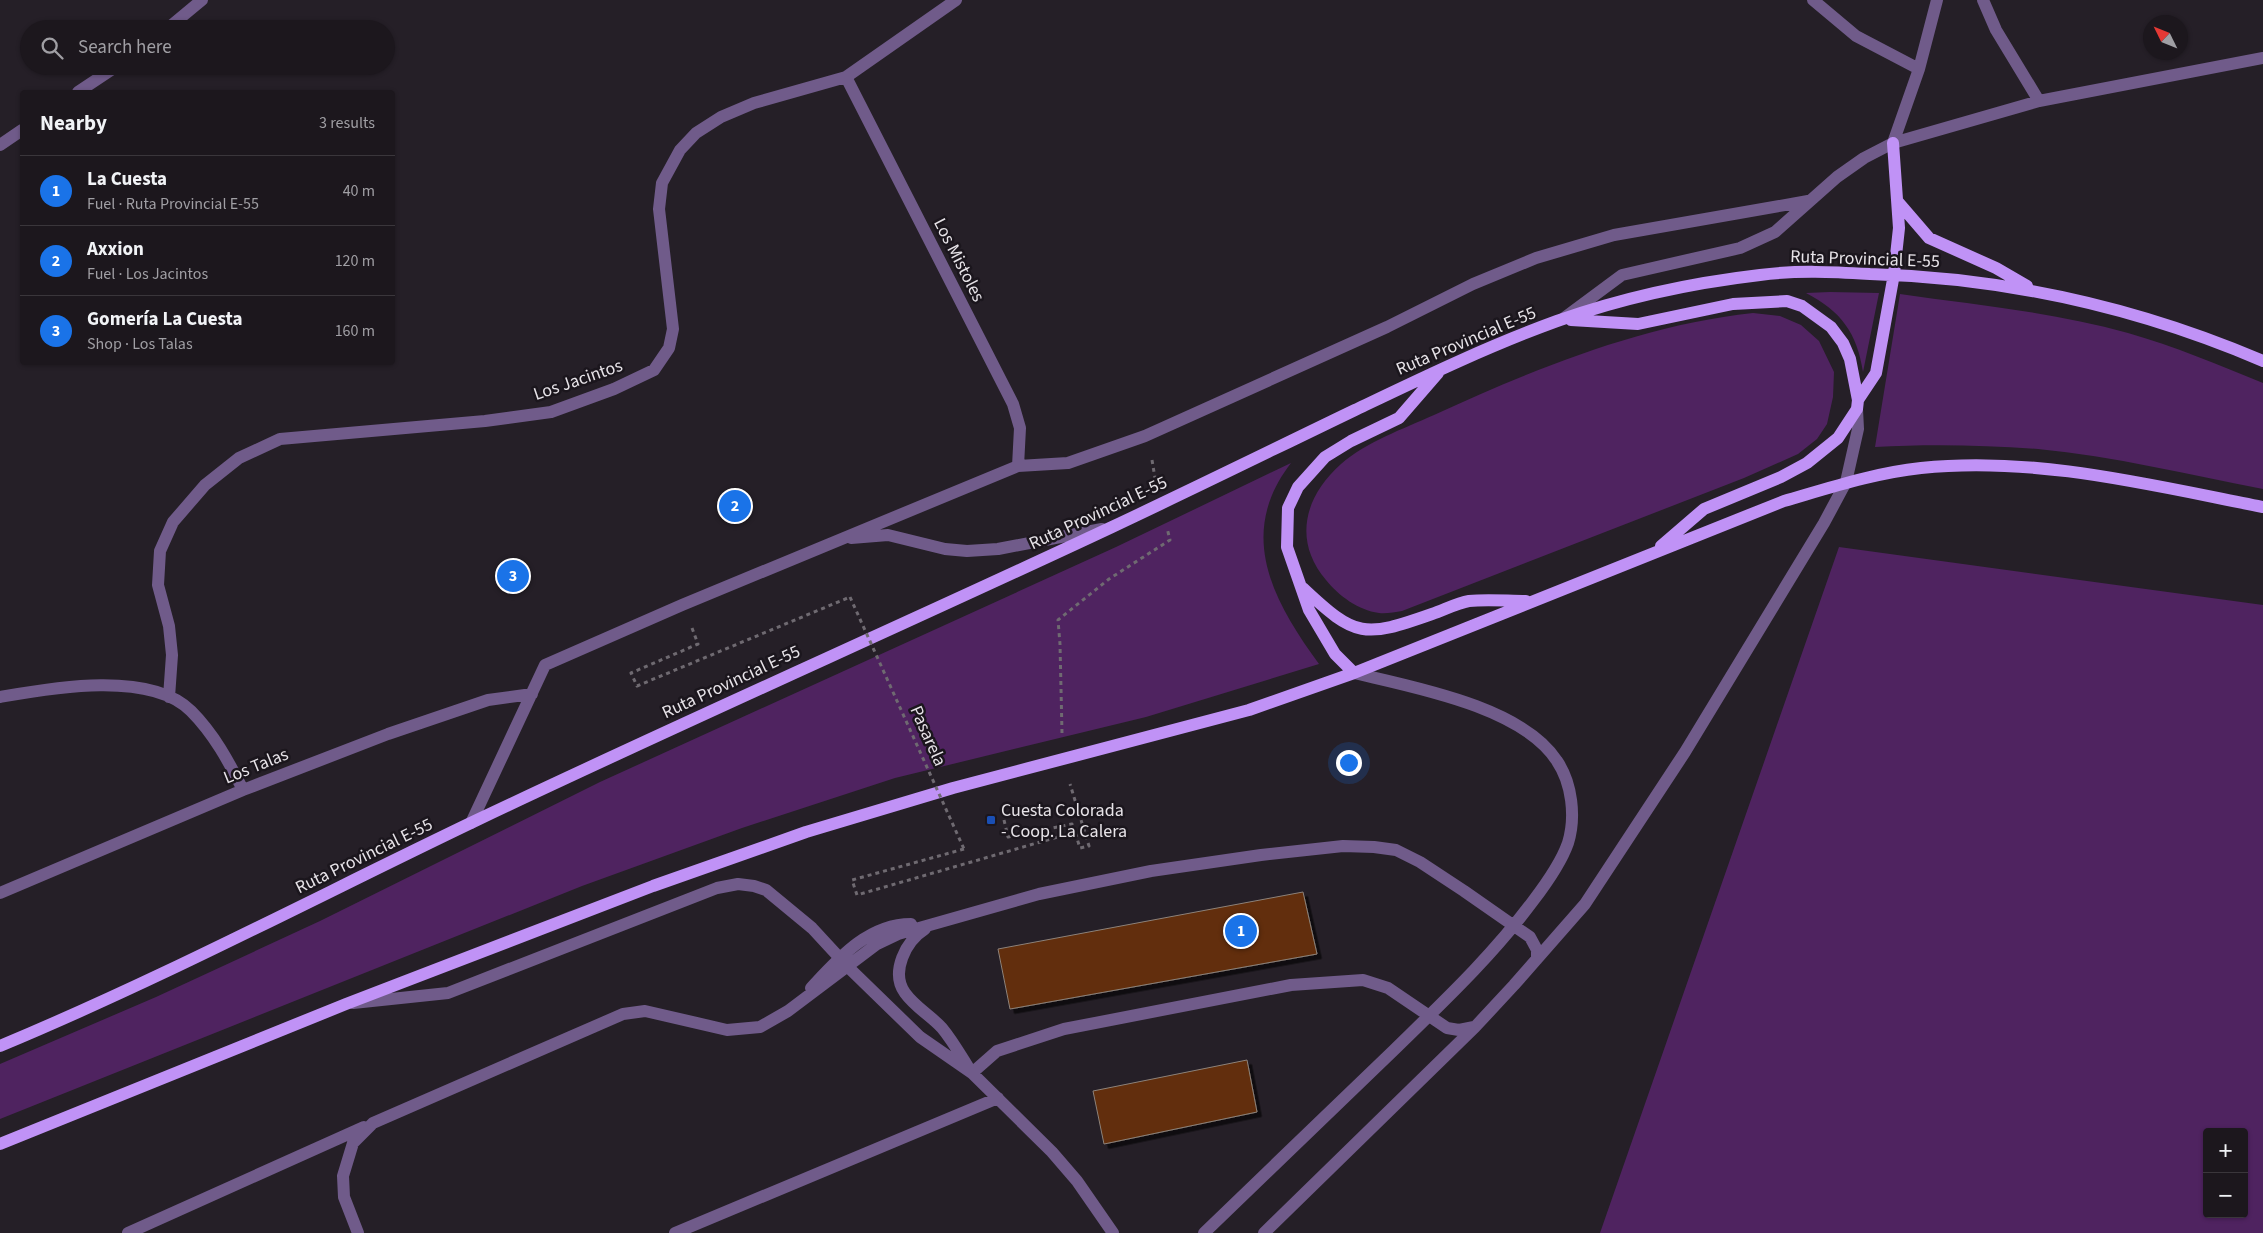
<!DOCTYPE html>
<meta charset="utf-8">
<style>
:root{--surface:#1c171d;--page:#29242a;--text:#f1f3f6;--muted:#a09fa4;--line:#3a363b;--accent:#1a73e8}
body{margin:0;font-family:"Source Sans 3",sans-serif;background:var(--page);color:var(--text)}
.controls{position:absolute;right:15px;bottom:15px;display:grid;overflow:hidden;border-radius:5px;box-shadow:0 1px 4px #0004}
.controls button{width:45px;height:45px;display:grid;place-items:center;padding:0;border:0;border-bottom:1px solid var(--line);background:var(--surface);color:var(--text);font:25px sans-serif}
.compass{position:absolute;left:2143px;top:15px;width:45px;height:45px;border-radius:50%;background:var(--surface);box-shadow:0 1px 4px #0004;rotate:313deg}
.you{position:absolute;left:1348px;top:762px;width:18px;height:18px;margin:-12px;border:4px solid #fff;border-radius:50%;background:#1a73e8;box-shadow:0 0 0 8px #1a73e833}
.badge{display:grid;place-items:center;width:32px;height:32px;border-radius:50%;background:var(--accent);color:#fff;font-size:16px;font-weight:700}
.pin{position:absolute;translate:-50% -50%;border:2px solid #fff;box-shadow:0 1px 5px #0006}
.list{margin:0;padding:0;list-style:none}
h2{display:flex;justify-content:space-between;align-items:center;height:65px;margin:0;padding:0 20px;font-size:21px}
h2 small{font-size:16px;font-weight:400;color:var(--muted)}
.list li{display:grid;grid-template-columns:32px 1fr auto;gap:15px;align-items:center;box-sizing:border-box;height:70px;padding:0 20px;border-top:1px solid var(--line)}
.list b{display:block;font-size:19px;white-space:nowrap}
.list p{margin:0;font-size:16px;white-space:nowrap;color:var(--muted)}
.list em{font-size:16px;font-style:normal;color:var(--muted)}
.icon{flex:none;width:28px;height:28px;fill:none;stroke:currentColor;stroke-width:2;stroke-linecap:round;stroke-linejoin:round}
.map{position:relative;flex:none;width:2263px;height:1233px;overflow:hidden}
.search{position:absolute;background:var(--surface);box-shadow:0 1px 4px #0004;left:20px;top:20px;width:375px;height:55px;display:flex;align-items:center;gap:12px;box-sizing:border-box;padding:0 18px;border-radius:28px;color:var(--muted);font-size:19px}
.panel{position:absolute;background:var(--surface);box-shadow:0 1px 4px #0004;left:20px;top:90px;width:375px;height:275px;border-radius:5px}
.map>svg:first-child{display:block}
.green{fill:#4f2360;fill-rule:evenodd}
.building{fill:#622e07;stroke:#8d827b;filter:url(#shadow)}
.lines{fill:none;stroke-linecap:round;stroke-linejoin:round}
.path{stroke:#6f6a71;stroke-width:3;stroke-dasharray:4 4;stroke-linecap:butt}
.minor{stroke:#705b8a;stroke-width:12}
.major{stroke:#c092f6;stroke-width:12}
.path-bridge{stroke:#6f6a71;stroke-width:3;stroke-dasharray:4 4;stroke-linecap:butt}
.transit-dot{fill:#1a4fb4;stroke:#1b161d;stroke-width:2}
.labels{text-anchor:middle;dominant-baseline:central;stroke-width:5;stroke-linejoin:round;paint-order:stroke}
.street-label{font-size:18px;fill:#e7e3e8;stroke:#1b161d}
.poi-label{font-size:18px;fill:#e7e3e8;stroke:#1b161d;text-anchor:start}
</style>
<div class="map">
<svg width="2263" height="1233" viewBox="0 0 2263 1233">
<defs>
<filter id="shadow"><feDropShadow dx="4.5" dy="4.5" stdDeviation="0" flood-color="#0009"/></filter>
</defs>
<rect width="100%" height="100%" fill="#251f27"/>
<!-- green -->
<path class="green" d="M1830,292L1879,293L1863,372C1857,333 1841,311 1806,293Z
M1900,294C1976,305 2053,312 2128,333C2174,346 2219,365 2263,383V489C2189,475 2114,456 2038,449C1984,445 1929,444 1875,447Z
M1753,313L1780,316L1801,325L1819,341L1834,372L1833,397L1827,424L1817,439L1798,454L1744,478L1402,611C1395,612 1386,614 1379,613C1358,610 1339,596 1326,580C1293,541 1304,497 1341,464C1366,442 1403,429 1434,415C1535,369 1641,325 1753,313Z
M1291,463C1236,534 1273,601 1319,664L1146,717L895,778L742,828L582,886L0,1119V1064L156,997L320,921L600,782L1116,547Z
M1839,547L2263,605V1233H1600ZM2207,1132H2244V1214H2207Z"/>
<!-- building -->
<path class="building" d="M1303,892L1317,954L1010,1009L998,949Z
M1247,1060L1257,1112L1104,1144L1093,1091Z"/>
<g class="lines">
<!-- path -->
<path class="path" d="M1152,460L1155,478
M692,628L698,644L631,673L637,686L850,597
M1062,733L1060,644L1058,620L1109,579L1170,540L1167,528
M1004,820L1008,837L1072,824L1075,832
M964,849L852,880L857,895L1075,832L1080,848L1089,846L1070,784"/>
<!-- minor -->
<path class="minor" d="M1813,0L1856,36L1919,69
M1983,0L1996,30L2039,101
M167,29L202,0
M846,77L1013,404L1020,428L1018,466
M78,92L117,66
M1893,143L1919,69L1937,0
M0,145L22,130
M1564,318L1622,275L1740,248L1775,232L1837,177L1864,158L1893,143L2039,101L2263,58
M851,538L888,535L945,549L967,551L998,549L1102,529
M0,697C51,688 150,670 191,711C214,734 229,762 243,790
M169,697L172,655L169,626L158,585L160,551L173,522L205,485L239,458L280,439L485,421L551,412L614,389L654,370L669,348L673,329L659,209L662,183L680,150L696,133L721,117L754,103L846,77L956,0
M471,823L545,665L682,605L1018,466L1068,463L1145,436L1387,327L1473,284L1536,258L1614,235L1808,201
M0,893L243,790L388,734L488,700L532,694
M925,929C906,941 890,972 905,993C915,1007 931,1016 942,1028C952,1040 960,1054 968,1067
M811,988C838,959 868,924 911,924
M353,1003L448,993L717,888L738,884L754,886L766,890L812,928L848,967L920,1037L972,1073L1052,1152L1077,1181L1113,1233
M972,1073L997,1051L1064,1029L1291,985L1363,980L1388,988L1447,1028L1459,1030L1474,1027
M128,1233L364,1127
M358,1233L344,1197L343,1176L353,1143L373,1123L623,1014L645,1011L727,1030L760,1027L788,1011L877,944L898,934L1039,894L1151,871L1261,855L1343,846L1374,847L1396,850L1420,862L1464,891L1530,937L1537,950V959
M675,1233L998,1098
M1204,1233C1267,1172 1330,1111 1394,1050C1443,1002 1492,956 1533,901C1546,884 1561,863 1568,843C1576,817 1572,783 1557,761C1523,707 1413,687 1354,673
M1264,1233L1475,1027L1514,985L1585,904L1685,752L1824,523L1846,482L1858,429L1857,409"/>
<!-- major -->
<path class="major" d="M1898,202L1929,238L1996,268L2027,286
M1571,320L1638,324L1733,304L1787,301L1802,306L1831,327L1843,343L1850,359L1858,400L1857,409L1838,438L1807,463L1781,477L1704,509L1661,546
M1858,400L1876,373L1894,274L1899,228L1893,143
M1303,588C1356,638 1364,638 1432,614C1444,610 1457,603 1469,601C1487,599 1508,601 1526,601
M1354,673L1335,654L1309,610L1287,547L1288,508L1298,487L1325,457L1351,441L1399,418L1438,373
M0,1046C163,978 318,896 477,820C687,720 901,626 1112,527C1193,489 1274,449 1355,410C1422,378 1488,346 1557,321C1622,298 1691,283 1760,275C1797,270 1834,272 1870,274C2007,278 2137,307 2263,361
M0,1144L346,1004L653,886L806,832L953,788L1249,710L1354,673L1784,501C1829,488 1874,473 1921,468C2036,456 2150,485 2263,507"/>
<!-- path-bridge -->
<path class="path-bridge" d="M850,597L964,849"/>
</g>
<!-- markers -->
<rect class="transit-dot" x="986" y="815" width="10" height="10" rx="2.5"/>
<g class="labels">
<!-- street labels -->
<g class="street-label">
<text transform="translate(1865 259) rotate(2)">Ruta Provincial E-55</text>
<text transform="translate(959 260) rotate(63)">Los Mistoles</text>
<text transform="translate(1466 341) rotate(-23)">Ruta Provincial E-55</text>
<text transform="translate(578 380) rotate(-19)">Los Jacintos</text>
<text transform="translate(1098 513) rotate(-25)">Ruta Provincial E-55</text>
<text transform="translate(731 682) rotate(-25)">Ruta Provincial E-55</text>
<text transform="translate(928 736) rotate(66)">Pasarela</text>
<text transform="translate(256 766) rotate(-22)">Los Talas</text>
<text transform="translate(364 856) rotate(-26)">Ruta Provincial E-55</text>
</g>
<!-- poi labels -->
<g class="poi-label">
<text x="1001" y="810">Cuesta Colorada<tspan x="1001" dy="21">- Coop. La Calera</tspan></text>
</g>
</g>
</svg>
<div class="controls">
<button>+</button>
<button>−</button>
</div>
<svg class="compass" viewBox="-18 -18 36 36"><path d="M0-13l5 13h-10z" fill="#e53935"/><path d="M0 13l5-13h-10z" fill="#a09fa4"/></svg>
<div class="you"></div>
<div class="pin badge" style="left:1241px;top:931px">1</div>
<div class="pin badge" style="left:735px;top:506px">2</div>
<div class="pin badge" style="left:513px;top:576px">3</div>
<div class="search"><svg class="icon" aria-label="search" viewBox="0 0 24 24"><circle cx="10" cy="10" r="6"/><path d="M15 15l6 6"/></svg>Search here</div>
<section class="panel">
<h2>Nearby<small>3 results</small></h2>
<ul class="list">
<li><span class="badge">1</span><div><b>La Cuesta</b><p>Fuel · Ruta Provincial E-55</p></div><em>40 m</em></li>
<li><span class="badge">2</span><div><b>Axxion</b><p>Fuel · Los Jacintos</p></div><em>120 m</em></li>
<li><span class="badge">3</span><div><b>Gomería La Cuesta</b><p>Shop · Los Talas</p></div><em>160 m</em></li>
</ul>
</section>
</div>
